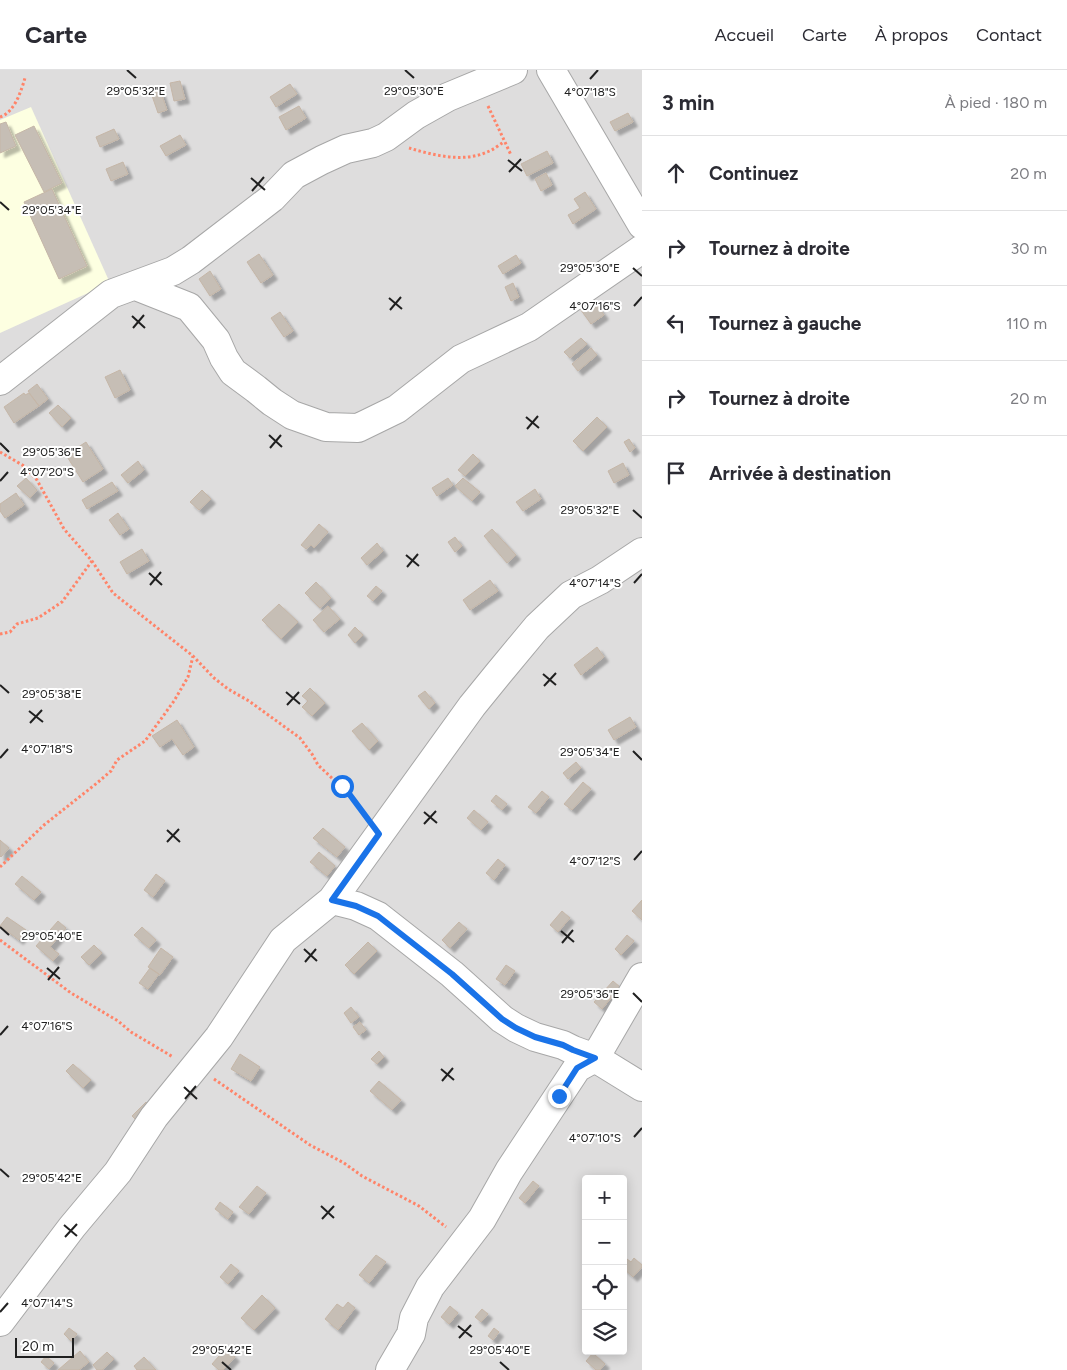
<!DOCTYPE html>
<html lang="fr">
<meta charset="utf-8">
<style>
:root{--surface:#fff;--page:#f2f2f3;--text:#2b2b33;--muted:#7c7c81;--line:#e1e1e2}
body{margin:0;font-family:Figtree,sans-serif;background:var(--page);color:var(--text)}
.controls{position:absolute;right:15px;bottom:15px;display:grid;overflow:hidden;border-radius:5px;box-shadow:0 2px 12px #0003}
.controls button{width:45px;height:45px;display:grid;place-items:center;padding:0;border:0;border-bottom:1px solid var(--line);background:var(--surface);color:var(--text);font:25px sans-serif}
.scale{position:absolute;left:15px;bottom:12px;width:59px;box-sizing:border-box;padding-left:5px;border:2px solid #202020;border-top:0;font-size:14px;line-height:18px;white-space:nowrap;color:#202020;-webkit-text-stroke:4px #fff;paint-order:stroke}
.stop{position:absolute;width:15px;height:15px;margin:-11px;border:4px solid #1a73e8;border-radius:50%;background:#fff}
.stop.end{background:#1a73e8;border-color:#fff;box-shadow:0 1px 5px #0008}
.list{margin:0;padding:0;list-style:none}
h2{display:flex;justify-content:space-between;align-items:center;height:65px;margin:0;padding:0 20px;font-size:21px}
h2 small{font-size:16px;font-weight:400;color:var(--muted)}
.list li{display:grid;grid-template-columns:32px 1fr auto;gap:15px;align-items:center;box-sizing:border-box;height:75px;padding:0 20px;border-top:1px solid var(--line)}
.list b{display:block;font-size:19px;white-space:nowrap}
.list em{font-size:16px;font-style:normal;color:var(--muted)}
.icon{flex:none;width:28px;height:28px;fill:none;stroke:currentColor;stroke-width:2;stroke-linecap:round;stroke-linejoin:round}
.map{position:relative;flex:none;width:642px;height:1300px;overflow:hidden}
header{display:flex;align-items:center;gap:30px;box-sizing:border-box;height:70px;padding:0 25px;background:var(--surface);border-bottom:1px solid var(--line)}
header strong{font-size:24px}
nav{display:flex;gap:28px;margin-inline-start:auto;font-size:18px}
main{display:flex}
aside{flex:1;background:var(--surface)}
.map>svg:first-child{display:block}
.residential{fill:#dedddd;fill-rule:evenodd}
.education{fill:#fdffe1}
.building{fill:#c6beb5;stroke:#c5b6a7;filter:url(#shadow)}
.lines{fill:none;stroke-linecap:round;stroke-linejoin:round}
.minor-casing{stroke:#a7a7a7;stroke-width:30}
.path{stroke:#ff8469;stroke-width:3;stroke-dasharray:2.5 2.5;stroke-linecap:butt}
.minor{stroke:#fff;stroke-width:28}
.route{stroke:#1a73e8;stroke-width:6}
.ticks{fill:none;stroke:#202020;stroke-width:2}
.ticks-label{font-size:12px;text-anchor:middle;fill:#202020;stroke:#fff;stroke-width:4;stroke-linejoin:round;paint-order:stroke}
</style>
<header>
<strong>Carte</strong>
<nav><a>Accueil</a><a>Carte</a><a>À propos</a><a>Contact</a></nav>
</header>
<main>
<div class="map">
<svg width="642" height="1300" viewBox="0 0 642 1300">
<defs>
<filter id="shadow"><feDropShadow dx="4.5" dy="4.5" stdDeviation="1" flood-color="#0004"/></filter>
</defs>
<rect width="100%" height="100%" fill="#f1eee6"/>
<!-- residential -->
<path class="residential" d="M0,0H642V1300H0ZM586,1109H623V1281H586Z"/>
<!-- education -->
<path class="education" d="M31,37L110,213L0,263V50Z"/>
<!-- building -->
<path class="building" d="M180,11L185,29L174,31L170,13Z
M290,14L297,24L276,37L270,27Z
M159,17L167,40L158,43L150,20Z
M299,36L306,48L286,60L279,47Z
M628,43L633,52L615,61L610,52Z
M6,52L16,76L0,83V54Z
M34,56L62,113L44,122L15,65Z
M114,59L119,69L100,77L96,67Z
M180,65L186,75L166,86L160,76Z
M547,81L553,93L527,106L521,94Z
M123,92L128,104L111,111L106,99Z
M546,103L552,115L541,121L535,109Z
M52,119L87,196L59,209L24,132Z
M585,122L596,139L573,154L568,145L580,138L574,129Z
M259,184L273,205L261,213L247,192Z
M516,185L521,193L503,204L498,196Z
M210,201L221,219L210,226L199,209Z
M513,213L519,227L511,231L505,217Z
M591,227L604,245L591,254L578,236Z
M280,242L293,261L284,267L271,248Z
M581,268L587,274L570,288L564,282Z
M591,278L597,285L578,301L572,294Z
M120,300L130,320L115,328L105,307Z
M37,314L48,329L39,336L28,321Z
M24,323L25,325L29,323L39,336L14,353L4,337Z
M58,335L71,348L62,357L49,343Z
M597,347L607,357L583,381L573,371Z
M629,369L635,378L630,382L624,372Z
M86,372L103,399L83,412L66,385Z
M473,384L480,391L465,406L458,400Z
M138,391L144,400L128,413L121,405Z
M623,393L629,405L614,413L608,401Z
M26,408L37,420L30,428L17,416Z
M448,408L453,415L437,426L432,418Z
M463,408L480,422L472,431L455,416Z
M112,412L118,421L87,439L82,430Z
M535,419L541,429L523,441L516,432Z
M202,420L211,429L199,440L190,432Z
M16,423L24,435L5,448L0,441V434Z
M118,443L129,459L120,465L109,450Z
M319,454L328,462L314,478L311,475L306,479L301,475Z
M492,459L516,485L507,493L484,466Z
M455,467L462,476L455,482L448,472Z
M377,473L383,481L367,495L361,488Z
M142,479L149,491L127,504L120,492Z
M490,510L498,521L470,540L463,530Z
M316,512L331,528L320,538L305,523Z
M376,516L382,521L373,531L367,526Z
M279,534L298,552L281,569L262,550Z
M328,536L340,549L324,562L313,550Z
M355,557L363,565L355,573L348,565Z
M597,577L604,587L581,605L574,595Z
M310,618L325,633L312,646L302,637L308,631L302,626Z
M425,621L435,633L429,639L418,626Z
M630,647L636,657L614,670L608,660Z
M177,650L194,677L183,685L172,669L160,677L152,666Z
M362,653L378,671L369,680L352,661Z
M576,692L581,698L568,709L563,703Z
M583,712L591,719L572,740L564,734Z
M542,721L549,727L536,743L528,737Z
M496,725L507,734L502,740L491,731Z
M474,740L488,752L481,760L467,748Z
M323,758L345,777L337,787L313,768Z
M0,770L9,778L1,787L0,786Z
M319,782L335,796L327,806L310,792Z
M498,789L505,795L494,810L486,803Z
M156,804L165,811L153,827L144,820Z
M22,806L41,822L34,830L15,814Z
M642,830V850L632,841Z
M562,841L570,848L558,862L550,855Z
M7,847L26,860L19,870L0,856Z
M58,851L66,858L50,877L59,884L53,891L36,876Z
M459,852L467,859L450,878L442,870Z
M142,857L156,870L149,878L134,865Z
M627,865L634,871L621,885L615,879Z
M368,872L377,881L354,904L345,895Z
M94,875L102,883L89,895L81,887Z
M161,878L173,887L160,905L148,897Z
M506,895L515,901L505,915L496,909Z
M150,898L159,904L148,919L139,913Z
M613,911L620,917L602,939L594,932Z
M351,937L359,947L351,953L344,943Z
M360,952L366,960L359,965L353,957Z
M379,981L384,987L377,994L371,989Z
M240,984L260,997L251,1011L231,999Z
M73,994L91,1010L83,1018L66,1001Z
M379,1011L401,1030L392,1040L370,1021Z
M146,1032L151,1038L138,1052L132,1046Z
M533,1111L539,1116L525,1133L519,1128Z
M257,1116L266,1123L249,1144L239,1137Z
M220,1132L233,1142L228,1149L215,1139Z
M376,1185L386,1192L369,1213L359,1205Z
M634,1188L642,1195V1197L633,1207L623,1198V1193L627,1189L631,1192Z
M231,1194L239,1201L228,1214L220,1207Z
M262,1225L275,1238L254,1260L241,1248Z
M348,1232L355,1238L338,1260L325,1249L337,1234L343,1238Z
M450,1236L458,1243L449,1254L441,1247Z
M482,1239L488,1244L481,1252L475,1247Z
M69,1258L77,1264L71,1271L64,1264Z
M494,1258L499,1262L493,1270L488,1266Z
M226,1278L235,1287L223,1300H219L212,1294Z
M80,1281L89,1292L79,1300H58Z
M107,1282L114,1289L102,1300H97L93,1295Z
M593,1283L605,1294L600,1300H596L586,1291Z
M46,1286L54,1293L49,1299L41,1292Z
M144,1287L156,1300H137L134,1296Z"/>
<g class="lines">
<!-- minor casing -->
<g class="minor-casing">
<path id="minor" d="M551,0L642,155
M136,216L189,237L216,270L224,288L233,302L256,319L272,332L292,345L326,357L358,358L397,339L461,289L529,257L642,179
M0,311L111,224L173,201L191,190L272,128L294,105L322,90L346,79L373,73L386,67L416,45L448,27L513,0
M332,830L356,836L378,846L452,904L502,949L516,958L535,967L563,975L573,980L595,988L642,1017
M0,1252L72,1157L118,1102L154,1047L219,967L283,870L332,830L472,636L498,604L537,557L571,525L600,510L642,482
M390,1300L411,1264L414,1248L430,1217L482,1149L509,1101L577,998L595,988L642,907"/>
</g>
<!-- path -->
<path class="path" d="M488,36L511,85
M0,47C15,42 21,21 25,8
M409,78C433,85 463,93 487,82C493,80 499,75 504,72
M0,382L24,396L37,410L64,459L92,491L113,523L193,586L214,608L228,619L249,631L300,668L312,684L318,695L350,725L365,745
M0,564L10,562L17,554L38,548L62,532L92,491
M0,797L44,755L97,713L111,701L117,690L145,671L174,631L188,607L193,586
M0,870L71,923L118,951L131,962L173,987
M214,1009L310,1075L344,1093L362,1106L419,1136L446,1157"/>
<!-- minor -->
<use href="#minor" class="minor"/>
</g>
<g class="lines">
<!-- route -->
<path class="route" d="M342,716L350,725L379,764L332,830L356,836L378,846L452,904L502,949L516,958L535,967L563,975L573,980L595,988L577,998L559,1026"/>
</g>
<!-- ticks -->
<path class="ticks" d="M127,0L136,8M405,0L414,8M590,9L598,0M508,90L522,101M509,102L521,89M251,108L265,120M252,121L264,107M0,132L9,140M633,198L642,206M389,228L402,239M634,236L642,227M390,240L401,227M132,246L145,258M133,258L144,245M526,347L539,358M527,359L538,346M269,365L282,377M0,373L9,382M270,378L281,365M0,411L8,402M633,440L642,448M406,485L419,496M407,497L418,484M149,503L162,515M634,513L642,504M150,515L161,502M543,604L556,615M0,615L9,623M544,616L556,603M286,622L300,634M287,635L299,622M29,641L43,652M30,653L42,640M633,681L642,690M0,688L8,679M424,742L437,753M424,754L436,741M167,760L180,772M167,772L179,759M634,790L642,781M0,857L9,865M561,861L574,872M562,873L573,860M304,879L317,891M305,892L316,879M47,898L60,909M48,910L59,897M633,923L642,932M0,965L8,956M441,999L454,1010M442,1011L453,998M184,1017L197,1029M185,1029L196,1016M634,1067L642,1058M0,1099L9,1107M321,1136L334,1148M322,1149L334,1136M64,1155L77,1166M65,1167L77,1154M0,1242L8,1233M458,1256L472,1267M459,1268L471,1255M222,1292L231,1300M500,1292L509,1300"/>
<g class="ticks-label">
<text x="136" y="25">29°05'32"E</text>
<text x="414" y="25">29°05'30"E</text>
<text x="590" y="26">4°07'18"S</text>
<text x="52" y="144">29°05'34"E</text>
<text x="590" y="202">29°05'30"E</text>
<text x="595" y="240">4°07'16"S</text>
<text x="52" y="386">29°05'36"E</text>
<text x="47" y="406">4°07'20"S</text>
<text x="590" y="444">29°05'32"E</text>
<text x="595" y="517">4°07'14"S</text>
<text x="52" y="628">29°05'38"E</text>
<text x="47" y="683">4°07'18"S</text>
<text x="590" y="686">29°05'34"E</text>
<text x="595" y="795">4°07'12"S</text>
<text x="52" y="870">29°05'40"E</text>
<text x="590" y="928">29°05'36"E</text>
<text x="47" y="960">4°07'16"S</text>
<text x="595" y="1072">4°07'10"S</text>
<text x="52" y="1112">29°05'42"E</text>
<text x="47" y="1237">4°07'14"S</text>
<text x="222" y="1284">29°05'42"E</text>
<text x="500" y="1284">29°05'40"E</text>
</g>
</svg>
<div class="controls">
<button>+</button>
<button>−</button>
<button><svg class="icon" aria-label="locate" viewBox="0 0 24 24"><circle cx="12" cy="12" r="6"/><path d="M12 2v4M12 18v4M2 12h4M18 12h4"/></svg></button>
<button><svg class="icon" aria-label="layers" viewBox="0 0 24 24"><path d="M12 4l9 5-9 5-9-5zM3 14l9 5 9-5"/></svg></button>
</div>
<div class="scale">20 m</div>
<div class="stop" style="left:342px;top:716px"></div>
<div class="stop end" style="left:559px;top:1026px"></div>
</div>
<aside>
<h2>3 min<small>À pied · 180 m</small></h2>
<ul class="list">
<li><svg class="icon" aria-label="ahead" viewBox="0 0 24 24"><path d="M12 20V5M6 11l6-6 6 6"/></svg><div><b>Continuez</b></div><em>20 m</em></li>
<li><svg class="icon" aria-label="right" viewBox="0 0 24 24"><path d="M7 20v-9h11M14 6l5 5-5 5"/></svg><div><b>Tournez à droite</b></div><em>30 m</em></li>
<li><svg class="icon" aria-label="left" viewBox="0 0 24 24"><path d="M17 20v-9H6M10 6l-5 5 5 5"/></svg><div><b>Tournez à gauche</b></div><em>110 m</em></li>
<li><svg class="icon" aria-label="right" viewBox="0 0 24 24"><path d="M7 20v-9h11M14 6l5 5-5 5"/></svg><div><b>Tournez à droite</b></div><em>20 m</em></li>
<li><svg class="icon" aria-label="arrive" viewBox="0 0 24 24"><path d="M6 21V4h12l-3 4 3 4H6"/></svg><div><b>Arrivée à destination</b></div></li>
</ul>
</aside>
</main>
